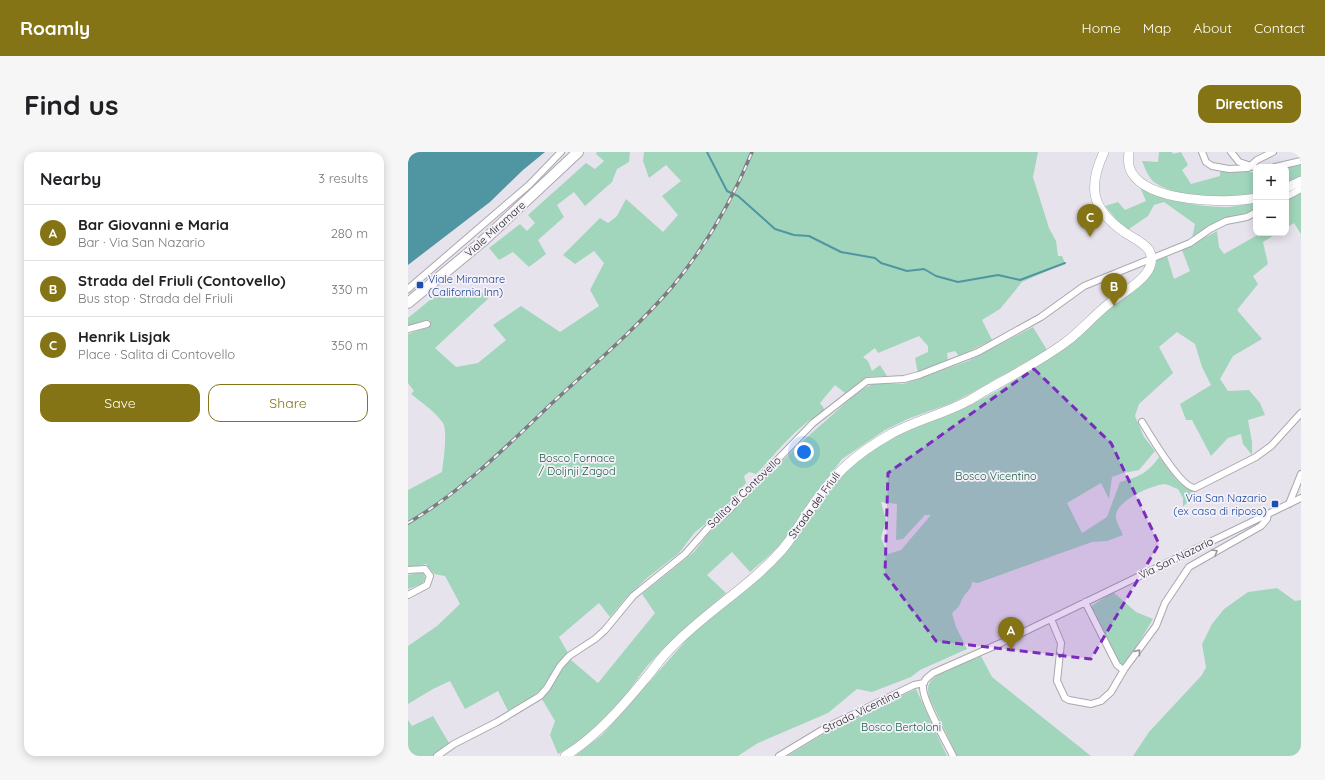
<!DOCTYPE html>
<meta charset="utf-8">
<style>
:root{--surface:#fff;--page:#f6f6f6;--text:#202124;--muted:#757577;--line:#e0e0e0;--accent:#857416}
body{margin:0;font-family:Quicksand,sans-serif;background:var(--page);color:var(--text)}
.controls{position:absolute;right:12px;top:12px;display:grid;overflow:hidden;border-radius:8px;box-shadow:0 2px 10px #0003}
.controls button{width:36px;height:36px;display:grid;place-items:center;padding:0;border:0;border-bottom:1px solid var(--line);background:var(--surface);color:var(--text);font:20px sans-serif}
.you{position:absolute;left:396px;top:300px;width:14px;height:14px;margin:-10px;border:3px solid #fff;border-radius:50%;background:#1a73e8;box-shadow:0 0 0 6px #1a73e833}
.badge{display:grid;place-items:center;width:26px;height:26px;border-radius:50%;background:var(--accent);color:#fff;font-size:13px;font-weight:700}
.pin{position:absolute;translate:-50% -33px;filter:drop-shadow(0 1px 2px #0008)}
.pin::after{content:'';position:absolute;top:21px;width:14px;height:12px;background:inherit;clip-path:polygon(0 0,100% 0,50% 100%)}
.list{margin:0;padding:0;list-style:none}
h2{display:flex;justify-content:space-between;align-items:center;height:52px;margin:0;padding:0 16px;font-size:17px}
h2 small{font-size:13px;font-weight:400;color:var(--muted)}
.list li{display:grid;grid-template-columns:26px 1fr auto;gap:12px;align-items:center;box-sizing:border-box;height:56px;padding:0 16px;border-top:1px solid var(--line)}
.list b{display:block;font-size:15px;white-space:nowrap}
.list p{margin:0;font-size:13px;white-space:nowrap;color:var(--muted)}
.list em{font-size:13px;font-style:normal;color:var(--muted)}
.actions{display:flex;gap:8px;padding:12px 16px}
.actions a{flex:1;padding:9px 0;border:1px solid var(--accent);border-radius:12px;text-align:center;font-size:14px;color:var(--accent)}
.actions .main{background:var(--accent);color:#fff}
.map{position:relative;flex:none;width:893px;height:604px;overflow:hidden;border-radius:12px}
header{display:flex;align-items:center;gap:24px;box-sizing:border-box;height:56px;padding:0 20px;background:var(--accent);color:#fff}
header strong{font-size:19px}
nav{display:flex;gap:22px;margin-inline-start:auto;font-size:14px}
.intro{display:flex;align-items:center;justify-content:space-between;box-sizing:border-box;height:96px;padding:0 24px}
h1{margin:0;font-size:28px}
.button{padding:10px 18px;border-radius:12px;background:var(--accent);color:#fff;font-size:14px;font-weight:700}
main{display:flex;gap:24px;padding:0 24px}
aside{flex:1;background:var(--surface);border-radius:12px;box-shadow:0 2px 10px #0003}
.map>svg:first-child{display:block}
.green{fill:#a1d6bc;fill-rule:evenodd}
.water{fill:#5096a2}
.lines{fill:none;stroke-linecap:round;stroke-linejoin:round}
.stream{stroke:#5096a2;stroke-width:2}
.street-casing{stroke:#aba7af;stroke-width:8}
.secondary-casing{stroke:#aba7af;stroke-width:10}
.primary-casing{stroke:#aba7af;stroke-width:12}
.street{stroke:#fff;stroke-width:6}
.secondary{stroke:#fff;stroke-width:9}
.primary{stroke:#fff;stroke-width:10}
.rail-casing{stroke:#7d7a80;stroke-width:3.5}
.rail{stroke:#f5f1f9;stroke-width:2;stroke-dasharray:6;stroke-linecap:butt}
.oneway{stroke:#99999a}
.marked{fill:#7b2cbf;fill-opacity:0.2;stroke:#7b2cbf;stroke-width:3;stroke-dasharray:8 5;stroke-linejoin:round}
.transit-dot{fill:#1a4fb4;stroke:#f5f1f9;stroke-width:1.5}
.labels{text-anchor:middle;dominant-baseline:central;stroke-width:3.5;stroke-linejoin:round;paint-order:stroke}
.street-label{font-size:11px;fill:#1d1c1f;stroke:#f5f1f9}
.transit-label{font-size:11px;fill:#164399;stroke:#f5f1f9;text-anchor:start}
.park-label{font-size:11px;fill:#175d42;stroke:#f5f1f9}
</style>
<header>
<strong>Roamly</strong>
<nav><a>Home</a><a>Map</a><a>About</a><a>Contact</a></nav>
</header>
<div class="intro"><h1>Find us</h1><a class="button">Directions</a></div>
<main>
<aside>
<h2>Nearby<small>3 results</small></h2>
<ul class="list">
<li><span class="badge">A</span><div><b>Bar Giovanni e Maria</b><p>Bar · Via San Nazario</p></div><em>280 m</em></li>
<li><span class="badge">B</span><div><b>Strada del Friuli (Contovello)</b><p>Bus stop · Strada del Friuli</p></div><em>330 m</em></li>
<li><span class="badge">C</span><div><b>Henrik Lisjak</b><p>Place · Salita di Contovello</p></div><em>350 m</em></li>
</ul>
<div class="actions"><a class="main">Save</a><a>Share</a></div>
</aside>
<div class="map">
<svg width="893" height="604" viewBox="0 0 893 604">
<rect width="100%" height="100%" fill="#e7e3ec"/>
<!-- green -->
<path class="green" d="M189,0H222L221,10L209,17L204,30L177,54L166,40L149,53L156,65L130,88L138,102L121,115L105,100L91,108L81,96L112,72L119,79L127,71L120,63L178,11L187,17L196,9L188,2Z
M236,0H630L625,25L641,76L648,89L650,104H654L657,111L614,130L592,157L574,168L584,188L551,204L547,199L539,201L540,209L510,222L507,206L520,200V194L511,184L470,201L467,196L455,205L460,209L464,219L472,213L479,224L458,225L437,241L427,233L412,251L418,259C390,271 369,301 348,322L341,320L336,324L338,331L312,361L287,380L271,401L239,426L217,447L202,465L191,451L151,485L160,501C148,511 143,524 134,536C125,546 111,552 100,559L90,539L57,557L42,529L25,537L0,552V494L29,474L52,452L37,424L26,422L18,412L0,416V338L34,320C35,310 40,280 35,271C27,259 14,251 3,242L6,239L0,231V182L21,174L22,168L0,174V166L38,135L44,144L61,136L83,144L27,196L48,215L70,211L98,188L85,173L113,154L152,180L191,154L182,138L196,111L186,99L167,112L155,103L192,66L200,71L209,64L218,47L255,80L270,63L254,44L273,29L258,13L241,26L235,9Z
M751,0H764L765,2L773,0L780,13L774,18L783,32L812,24V20H848V41C824,48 767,46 746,30C740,25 737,16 734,9L750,10Z
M893,13V25L878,32V16Z
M732,35C758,46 785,55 814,55C825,56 837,52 848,50V57L802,74L784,86L787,72L756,50L746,53L740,64L718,79L697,54L710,50L717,58L738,49Z
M893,41V82L886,71L878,76V49Z
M809,79L811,95L816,102L853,81H870L855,90L860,112L845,124L850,132L829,158L854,187L825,204L812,227L820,239L841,238L852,251L857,263L840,268L844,290V303L835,292L833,282L820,286L803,304L784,268H778L772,252L803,233L794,215L787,192L769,180L751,195L765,221L731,252L727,264L736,285L747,299L731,318L715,321L704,325L701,347L693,331L659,351L674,381L699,365L712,330C732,324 739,322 751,305C761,317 772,339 789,339L775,355V346L770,337C766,336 760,332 756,332C742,334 710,348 708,363C707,369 713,377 715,383L699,389L684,390L570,431L564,430C563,438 560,438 556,444C550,453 555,452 544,461L548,475L559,497L512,518L503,525L464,540L449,537L420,561L350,591L330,604H167L194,583L290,475L374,404L390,383L411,350L434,322L456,303L487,284L518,269L563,253L591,238L630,213L742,122L749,108L759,104L766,127L782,119L774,98ZM473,350L489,352L488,388L495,387L517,363H523L493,398L480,402L473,386L478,368Z
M625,175L639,198L563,241L544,251L502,266L477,278L434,307L398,356L382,383L364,401L342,420L324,400L299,423L318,441L269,483L239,514L216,545L175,587L150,602L142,583L147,569L134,547C145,535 151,518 163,508L190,531L247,461L234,442L286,400L301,381L396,288L442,247L457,236L467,231L495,232L560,209Z
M9,421H16L17,426L15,431L0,437V423Z
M869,436L887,449L893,448V604H725L741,580L794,523L798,515L794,492L804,472L816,457L840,440Z
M705,440L728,460L745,467L727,497L715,513L710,510L682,455Z
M573,504L584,525L683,604H549L521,545C520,540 519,535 522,530C529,519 561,510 573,504Z
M508,537L539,604H379L441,567Z
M25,564L41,591L24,604H0V568L4,574Z"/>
<!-- water -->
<path class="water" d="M0,0H137L115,18L82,50L0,113Z"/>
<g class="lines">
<!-- stream -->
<path class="stream" d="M299,0L319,39L330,44L367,77L386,83L401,84L433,100L467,106L473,111L499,119L516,117L528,124L550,130L590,123L612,128L657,111"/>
<!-- street casing -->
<g class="street-casing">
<path id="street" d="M794,0L798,10L804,14L821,17L840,16L849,8L865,0
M823,0L831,10L846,15
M867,15L893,9
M878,45L893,37
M0,137L121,33L153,0
M0,177L19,172
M734,270C742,283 773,336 787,336L848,305L863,294L893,261
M881,352L893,322
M0,418L17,417L22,424L19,433L0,443
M677,450L709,513L714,517L717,516
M643,467L653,491L649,529L657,546L661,548L683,552L693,549L703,540L717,516L748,474L757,451L781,415L853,374L859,367L860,362
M29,604L46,592L89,570L132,544L139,536L152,514L161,504L187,487L197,478L225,444L277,402L300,376L318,361L405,271L459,229L496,227L511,223L570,200L633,165L676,134L782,91L802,77L818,69L839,65L848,60
M371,604L419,575L506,533L516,531
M545,604C539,591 514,548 515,535C515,528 520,525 525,521L595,490L893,346"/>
</g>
<!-- secondary casing -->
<g class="secondary-casing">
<path id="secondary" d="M721,0C720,7 720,15 724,21C741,50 818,52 848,46
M878,36L893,29
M157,604C188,585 214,555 237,527C245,518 251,508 260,499C294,462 339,437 373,399C384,387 391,373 400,360C425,323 444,304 483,282C506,269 532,263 556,251C565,247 574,240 584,235C609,221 635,207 658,190C674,178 687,162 703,150C718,138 753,121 741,98C735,90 725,86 716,80C684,57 679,36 696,0"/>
</g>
<!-- primary casing -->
<g class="primary-casing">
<path id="primary" d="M0,151L75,89L170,0"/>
</g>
<!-- street -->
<use href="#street" class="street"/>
<!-- secondary -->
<use href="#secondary" class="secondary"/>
<!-- primary -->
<use href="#primary" class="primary"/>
<!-- rail casing -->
<g class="rail-casing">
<path id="rail" d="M0,371C53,340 97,296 142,253C183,215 227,178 264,135C298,94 324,49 344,0"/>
</g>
<!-- rail -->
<use href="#rail" class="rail"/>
</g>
<!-- one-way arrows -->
<defs><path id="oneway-chevron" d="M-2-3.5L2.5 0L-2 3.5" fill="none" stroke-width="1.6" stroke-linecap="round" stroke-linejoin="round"/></defs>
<g class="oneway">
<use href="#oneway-chevron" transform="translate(807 400) rotate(-30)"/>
<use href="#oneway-chevron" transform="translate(730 500) rotate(-51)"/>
<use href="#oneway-chevron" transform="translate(652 503) rotate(96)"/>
</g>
<!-- marked area -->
<path class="marked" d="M626,217L703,291L751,392L683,507L528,489L477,422L480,321Z"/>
<!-- markers -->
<g class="transit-dot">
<rect x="8" y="129" width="8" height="8" rx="2"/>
<rect x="863" y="348" width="8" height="8" rx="2"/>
</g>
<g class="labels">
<!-- street labels -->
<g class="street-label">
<text transform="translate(87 77) rotate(-42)">Viale Miramare</text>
<text transform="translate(336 340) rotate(-44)">Salita di Contovello</text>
<text transform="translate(406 353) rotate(-54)">Strada del Friuli</text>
<text transform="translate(768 406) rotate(-26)">Via San Nazario</text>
<text transform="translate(453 559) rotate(-26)">Strada Vicentina</text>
</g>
<!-- transit labels -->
<g class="transit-label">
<text x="20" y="127">Viale Miramare<tspan x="20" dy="13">(California Inn)</tspan></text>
<text x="859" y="346" text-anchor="end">Via San Nazario<tspan x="859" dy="13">(ex casa di riposo)</tspan></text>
</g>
<!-- park labels -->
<g class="park-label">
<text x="169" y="306">Bosco Fornace<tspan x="169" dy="13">/ Doljnji Zagod</tspan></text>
<text x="588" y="324">Bosco Vicentino</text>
<text x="493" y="575">Bosco Bertoloni</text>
</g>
</g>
</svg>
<div class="controls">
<button>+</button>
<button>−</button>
</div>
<div class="you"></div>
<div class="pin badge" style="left:603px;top:498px">A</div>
<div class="pin badge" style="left:706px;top:154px">B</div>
<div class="pin badge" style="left:682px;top:85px">C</div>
</div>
</main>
